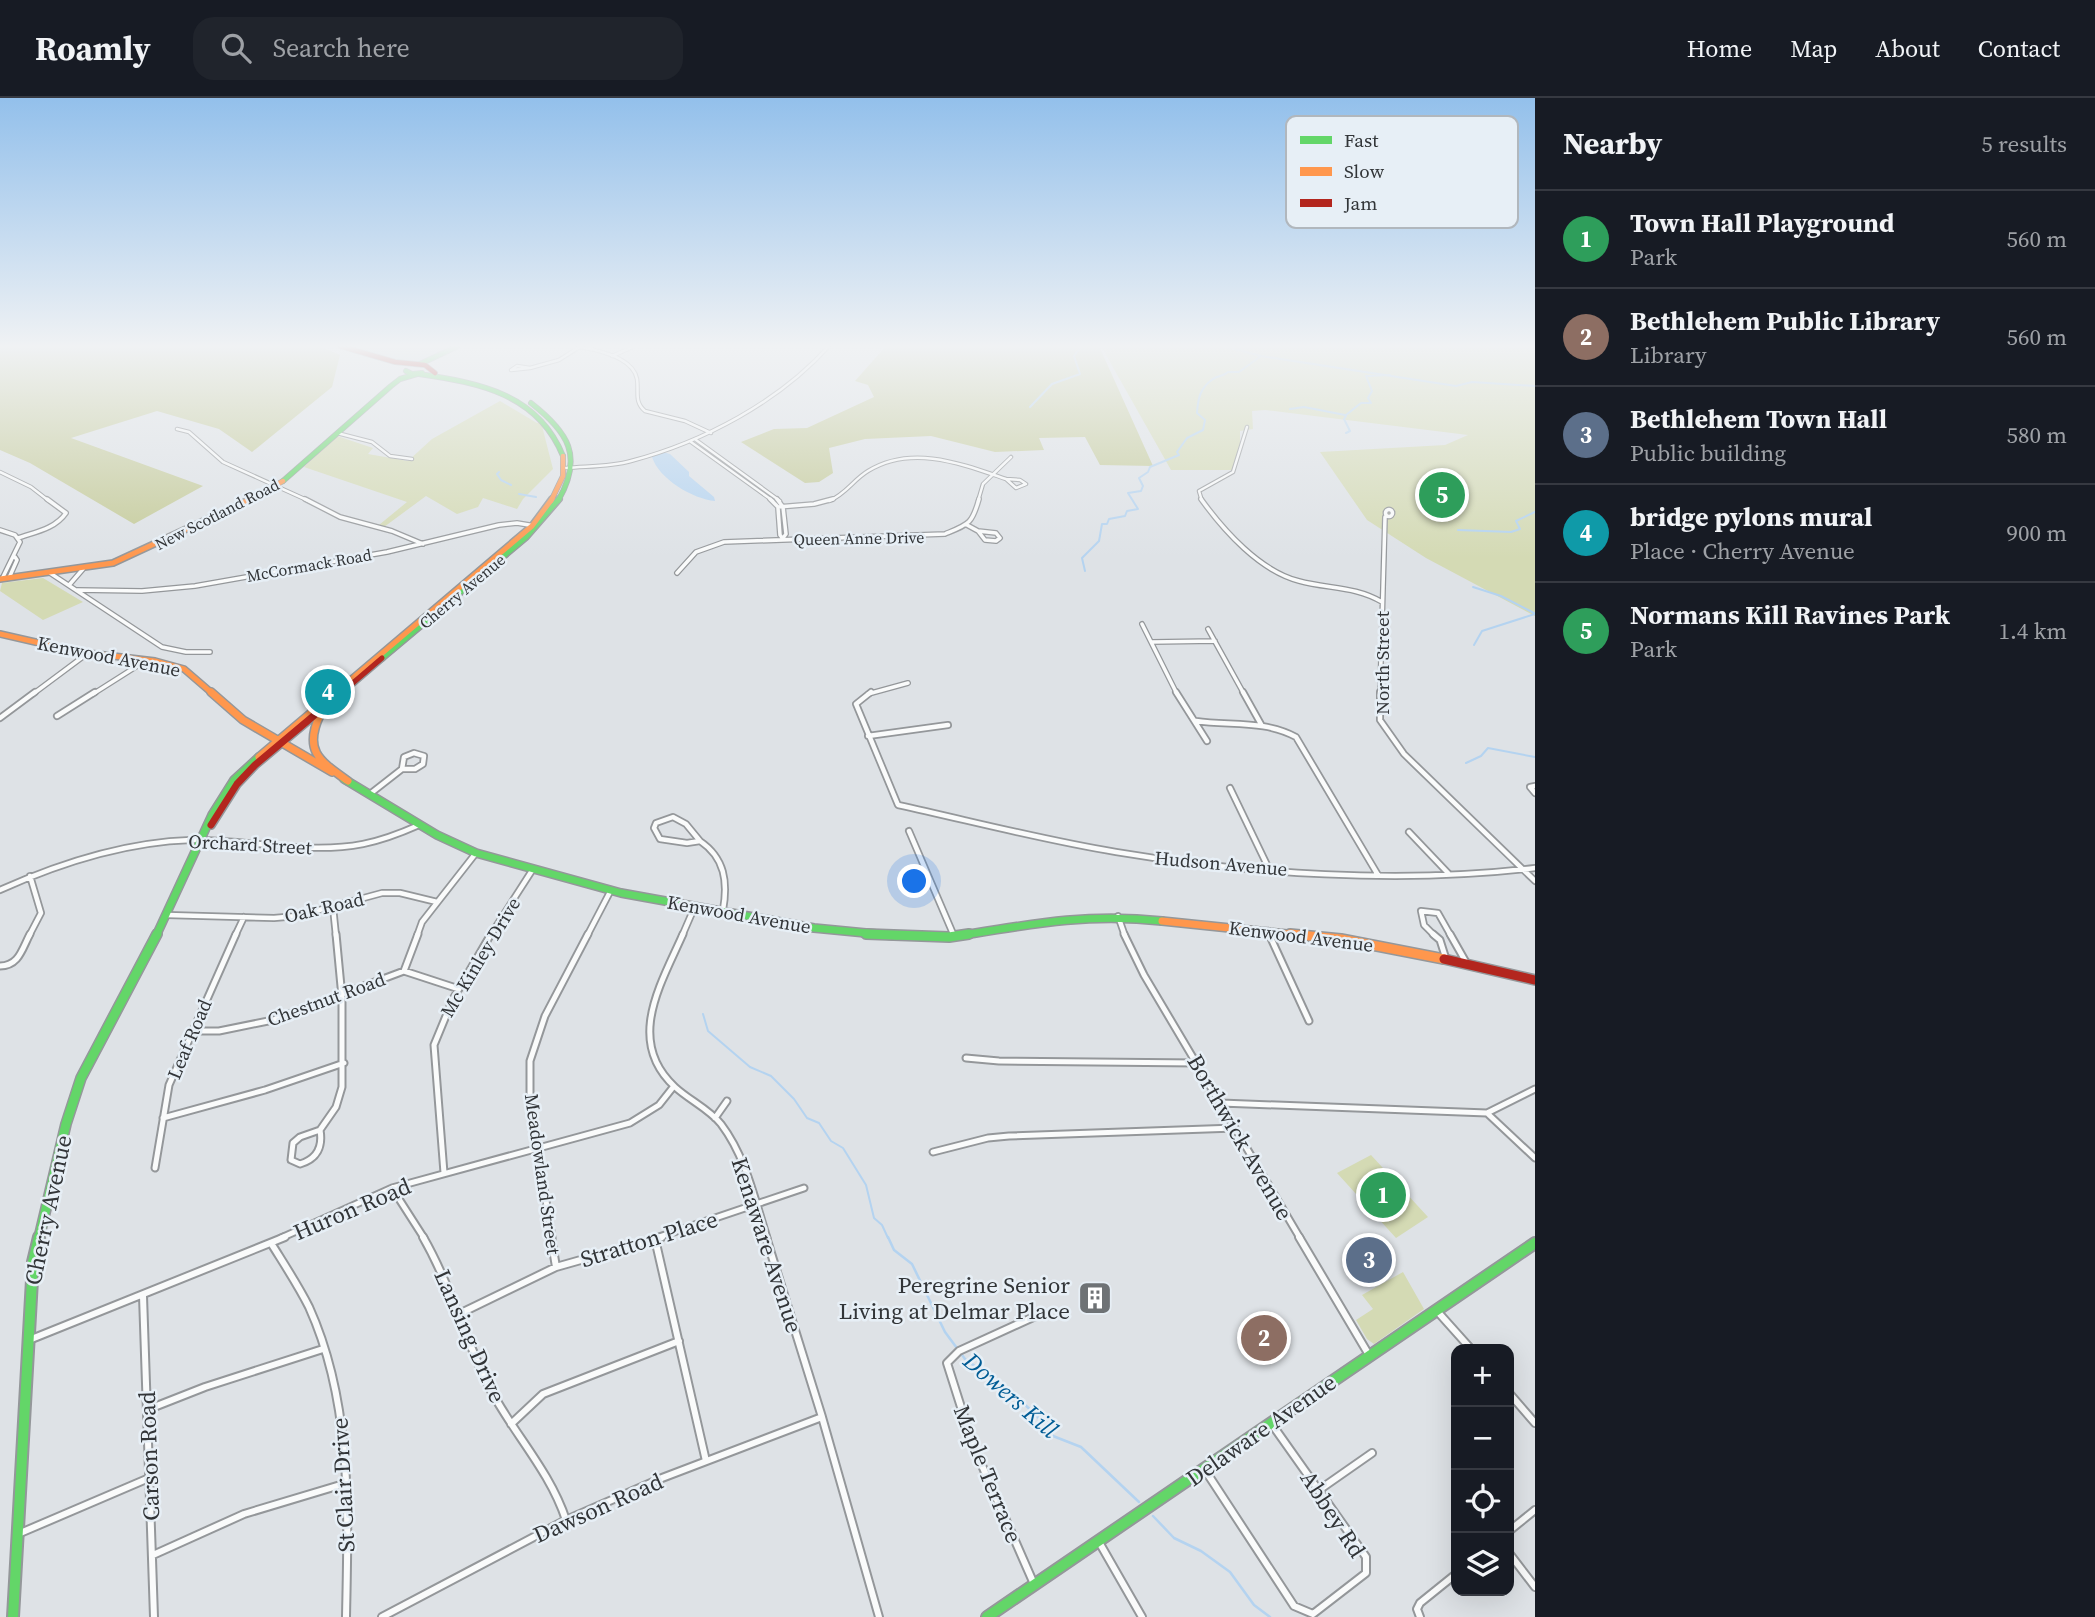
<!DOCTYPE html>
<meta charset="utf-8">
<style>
:root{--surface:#171b24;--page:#20242c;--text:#f1f3f6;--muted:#9ea1a6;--line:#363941;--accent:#7c3aed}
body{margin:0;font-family:"Source Serif 4",serif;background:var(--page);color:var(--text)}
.controls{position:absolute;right:21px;bottom:21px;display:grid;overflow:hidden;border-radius:14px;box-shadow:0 7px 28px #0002}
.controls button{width:63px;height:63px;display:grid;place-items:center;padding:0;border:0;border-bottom:2px solid var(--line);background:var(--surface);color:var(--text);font:35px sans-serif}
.you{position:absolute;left:915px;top:784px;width:24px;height:24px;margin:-18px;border:5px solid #fff;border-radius:50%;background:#1a73e8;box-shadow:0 0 0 10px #1a73e833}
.badge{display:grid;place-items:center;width:46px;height:46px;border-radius:50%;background:var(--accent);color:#fff;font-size:23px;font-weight:700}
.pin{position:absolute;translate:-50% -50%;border:4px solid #fff;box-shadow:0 2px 7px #0006}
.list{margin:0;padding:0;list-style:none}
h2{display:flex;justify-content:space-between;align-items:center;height:91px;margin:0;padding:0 28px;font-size:30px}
h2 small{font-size:23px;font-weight:400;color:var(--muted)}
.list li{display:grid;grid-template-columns:46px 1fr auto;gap:21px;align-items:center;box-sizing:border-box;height:98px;padding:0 28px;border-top:2px solid var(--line)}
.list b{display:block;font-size:26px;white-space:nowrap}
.list p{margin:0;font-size:23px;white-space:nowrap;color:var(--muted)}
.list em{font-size:23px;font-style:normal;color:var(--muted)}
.icon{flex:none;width:38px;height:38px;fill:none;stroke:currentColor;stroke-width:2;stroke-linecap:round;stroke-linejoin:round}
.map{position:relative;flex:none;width:1535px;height:1519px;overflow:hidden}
header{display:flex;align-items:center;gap:42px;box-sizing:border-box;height:98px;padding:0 35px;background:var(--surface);border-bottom:2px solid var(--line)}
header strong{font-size:33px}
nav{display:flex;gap:38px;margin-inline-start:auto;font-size:24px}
.search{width:490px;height:63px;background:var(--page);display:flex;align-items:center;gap:18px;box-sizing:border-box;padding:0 24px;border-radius:21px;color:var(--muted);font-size:26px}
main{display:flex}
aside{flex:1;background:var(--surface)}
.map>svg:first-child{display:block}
.built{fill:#ccd5dd}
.green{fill:#d4dab4}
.forest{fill:#c5cb9a}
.water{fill:#b4d3f0}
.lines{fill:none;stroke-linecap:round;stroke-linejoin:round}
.stream-far1{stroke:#b4d3f0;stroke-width:2}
.stream{stroke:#b4d3f0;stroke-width:2.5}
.street-far4-casing{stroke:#94979a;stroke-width:4.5}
.street-far3-casing{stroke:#94979a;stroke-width:6}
.street-far2-casing{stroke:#94979a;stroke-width:8}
.street-far1-casing{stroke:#94979a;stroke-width:9}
.street-casing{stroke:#94979a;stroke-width:10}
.fast-far4-casing{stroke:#94979a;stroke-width:6}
.fast-far3-casing{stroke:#94979a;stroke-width:8}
.fast-far2-casing{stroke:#94979a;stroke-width:10}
.fast-far1-casing{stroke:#94979a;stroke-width:12}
.fast-casing{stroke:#94979a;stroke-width:14}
.slow-far3-casing{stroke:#94979a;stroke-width:6}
.slow-far2-casing{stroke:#94979a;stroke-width:8}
.slow-far1-casing{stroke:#94979a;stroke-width:10}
.slow-casing{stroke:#94979a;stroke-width:12}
.jam-far3-casing{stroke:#94979a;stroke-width:6}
.jam-far2-casing{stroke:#94979a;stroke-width:8}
.jam-far1-casing{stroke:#94979a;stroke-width:10}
.jam-casing{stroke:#94979a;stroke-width:12}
.street-far4{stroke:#fafbfb;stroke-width:2.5}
.street-far3{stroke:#fafbfb;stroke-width:3.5}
.street-far2{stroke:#fafbfb;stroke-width:4.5}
.street-far1{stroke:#fafbfb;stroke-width:5}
.street{stroke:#fafbfb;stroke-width:6}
.fast-far4{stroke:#63d668;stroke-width:4.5}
.fast-far3{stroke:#63d668;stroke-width:5}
.fast-far2{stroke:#63d668;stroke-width:7}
.fast-far1{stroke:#63d668;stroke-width:9}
.fast{stroke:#63d668;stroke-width:10}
.slow-far3{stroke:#ff974d;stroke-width:4.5}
.slow-far2{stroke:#ff974d;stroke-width:5}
.slow-far1{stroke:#ff974d;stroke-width:7}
.slow{stroke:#ff974d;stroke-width:9}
.jam-far3{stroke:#b3261e;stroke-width:4.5}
.jam-far2{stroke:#b3261e;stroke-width:5}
.jam-far1{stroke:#b3261e;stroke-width:7}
.jam{stroke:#b3261e;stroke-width:9}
.labels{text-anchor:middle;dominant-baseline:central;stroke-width:5;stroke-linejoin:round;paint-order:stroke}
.far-street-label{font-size:16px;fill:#323538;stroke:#e7eff6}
.street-label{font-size:19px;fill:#323538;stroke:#e7eff6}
.near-street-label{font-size:23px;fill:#323538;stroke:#e7eff6}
.near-poi-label{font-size:23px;fill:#323538;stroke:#e7eff6;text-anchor:end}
.near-water-label{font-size:24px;font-style:italic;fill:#005c95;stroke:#e7eff6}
.key{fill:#e7eff6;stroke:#b1b7bd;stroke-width:2}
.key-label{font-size:19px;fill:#323538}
</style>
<header>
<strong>Roamly</strong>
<div class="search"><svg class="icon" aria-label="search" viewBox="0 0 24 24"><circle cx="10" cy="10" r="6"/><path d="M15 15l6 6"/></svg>Search here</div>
<nav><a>Home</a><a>Map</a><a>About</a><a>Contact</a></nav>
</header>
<main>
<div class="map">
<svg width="1535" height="1519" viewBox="0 0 1535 1519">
<rect width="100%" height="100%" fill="#dee2e6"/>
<!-- built -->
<path class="built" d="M347,248H454L427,262L414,264L393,262Z"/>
<!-- green -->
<path class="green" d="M1101,248H1535V518L1426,460L1367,422L1320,354L1445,347L1468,337L1265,312L1252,313L1253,331L1240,333V347L1233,372H1171Z
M500,303L537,325L541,324L553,371L523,401L517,411L483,400L478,409L457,416L426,398L384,429L379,427L407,404L304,369L337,338L373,350L368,356L408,363L432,341Z
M43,480L83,504L43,522L0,493L2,485Z
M1371,1057L1428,1119L1396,1140L1337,1075Z
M1403,1174L1424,1211L1374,1246L1367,1241L1356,1222L1373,1211L1362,1197Z"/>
<!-- forest -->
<path class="forest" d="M0,248H319L340,257L332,289L252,354L219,331L157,313L71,340L203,388L134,426L30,365L0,352Z
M886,248H1099L1153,368L1100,367L1085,339L1039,340L1044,352L995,354L931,338L865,341L829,350L833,375L819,384L805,385L741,344L774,331L807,330L874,299L868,287L855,283Z"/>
<!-- water -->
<path class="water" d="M663,354L670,356L689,374V378L714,399L715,403C693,401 659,381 652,359Z"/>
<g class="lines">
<!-- stream-far1 -->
<path class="stream-far1" d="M1224,248L1261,258L1456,288L1472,284L1535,288
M1030,309L1052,286L1080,276L1074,258L1081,248
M1290,311L1304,309L1345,317
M1346,317L1361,305H1371L1368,300L1372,293L1366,278L1390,277
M1346,318L1344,321L1350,333L1346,335
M499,374L497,376L501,382L511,387
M519,396L536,399
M1458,432L1511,434L1520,431L1516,423L1535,414
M1085,473L1082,460L1099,443L1102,426H1107L1109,421L1125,418L1127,413L1138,411L1128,395L1141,393L1143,388L1139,380L1148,374L1150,369L1179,357L1177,354L1187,340L1203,332L1205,322L1197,315C1198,300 1200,290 1213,281C1219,277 1223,279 1228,274H1239L1261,258
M1473,489L1501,498L1534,515
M1474,547L1482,533L1535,516
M1466,665L1481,658L1488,650L1535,659
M703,916L708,933L750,969L771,978L794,1001L807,1020L819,1025L831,1043L843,1050L866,1087L874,1120L882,1127L888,1140"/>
<!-- stream -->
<path class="stream" d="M888,1139L894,1152L912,1166L945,1234L965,1261L1015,1297L1046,1327L1053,1338L1081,1349L1139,1404
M1153,1418L1174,1440L1201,1453L1230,1474L1254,1507L1270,1519"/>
<!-- street-far4 casing -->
<g class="street-far4-casing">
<path id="street-far4" d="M580,249C598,252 633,259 637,281C639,294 634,304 645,313L685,323L711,335
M612,258L635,248
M517,268L530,270L511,272Z
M530,270L559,262L581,248
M177,331L189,334L223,364L309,403
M337,335L372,344L390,358L412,361
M696,342L780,403
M691,344L773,403
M566,370C587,368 610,369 631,363C703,344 779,304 829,248
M0,374L31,389L49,403
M1006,381L1020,382L1026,386L1016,390Z
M829,403C846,396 853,382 868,373C912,346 962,366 1006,381
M978,403L983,386L1011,359
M1202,403L1199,393L1233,374L1247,329"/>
</g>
<!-- street-far3 casing -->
<g class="street-far3-casing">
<path id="street-far3" d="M305,401L340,419L392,433L423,446
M770,401L778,409
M777,401L783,409L786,436L783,440
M1201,401C1224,433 1260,473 1299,483C1328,491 1355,488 1382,504
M778,409L814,406L833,401
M778,410L780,437L783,441
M1385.5 415a3.5 3.5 0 1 1 7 0a3.5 3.5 0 1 1-7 0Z
M967,427L978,433
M0,432L15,437L20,444L2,481
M978,433L996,435L1000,440L996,443L985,442Z
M18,440C35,434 55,431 66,415L47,401
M50,475L162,549L186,554H210
M677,475L696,454L724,444L945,436C969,426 972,426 979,401
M9,480L17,462L15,459
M70,486L83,471
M77,492L142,493L195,488L387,454L499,427L517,425L535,428
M1142,526L1177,596
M1208,531L1244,596
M1152,544L1215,543
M33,596L88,555
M93,596L145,563
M868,596L908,585
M1380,596L1385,419"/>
</g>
<!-- street-far2 casing -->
<g class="street-far2-casing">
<path id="street-far2" d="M871,594L856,606L898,707C971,723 1043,742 1116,754C1247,776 1403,786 1535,770
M1176,594L1207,643
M1243,594L1262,628
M1380,594V622L1404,656L1535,783
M57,618L95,594
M0,620L35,594
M1196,623C1230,628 1265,622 1296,639L1378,777
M868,638L948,627
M414,655L424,658L423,666L415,671H402L404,659Z
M1535,688L1530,689L1535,695
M1230,690L1269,771
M370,696L402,671
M673,719L686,726L700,743L687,745L660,741L654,730L656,725Z
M909,733L954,838
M1409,734L1448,775
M700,743C725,760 728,784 723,812
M0,792C60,765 125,744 191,742C248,741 307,757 363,746C383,742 401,735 419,727
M333,809L336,838
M167,817L274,820L297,818L382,795H400L437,804
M1118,818L1125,838
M1268,833L1270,838
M29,838L41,815L30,778
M235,838L244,819
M417,838L422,824L476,755
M490,838L533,771
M587,838L611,792
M682,838L695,808
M1435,838L1424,827L1421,813L1438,815L1451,838"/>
</g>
<!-- street-far1 casing -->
<g class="street-far1-casing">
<path id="street-far1" d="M683,836C661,886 625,943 675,989C689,1002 709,1011 721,1026C746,1059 755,1102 767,1140
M1124,836L1144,877L1300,1140
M1269,836L1309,923
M1433,836L1440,842L1446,861
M1450,836L1467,866
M0,868C19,868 22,851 30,836
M404,873L418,836
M191,933H219L273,922L404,873L459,891
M966,960L999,963L1198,965
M1221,1005L1487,1015L1535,991
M1487,1015L1535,1060
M163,1020L265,992L344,965
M715,1020L727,1003
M320,1032C323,1049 317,1061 300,1066L291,1062L293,1045L300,1039Z
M320,1032L336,1009L342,989V899L336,836
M933,1054L988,1040L1009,1038L1235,1030
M155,1070L169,987L236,836
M444,1075L434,947L453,901L491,836
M392,1090L424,1140
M281,1140L392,1090L630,1025L659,1007L674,988
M552,1140L530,1003V963L545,918L588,836
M656,1140L804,1090"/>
</g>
<!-- street casing -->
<g class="street-casing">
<path id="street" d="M423,1139C450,1186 464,1238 488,1287C512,1334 549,1371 566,1422
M551,1139L556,1169
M766,1139L822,1319L879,1519
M1299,1139L1369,1257
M655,1141L706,1363
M271,1145C284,1166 298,1187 309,1209C353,1306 348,1416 346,1519
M143,1198L154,1519
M1437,1213L1471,1251
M459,1216L556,1169L662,1139
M29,1242L285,1139
M1509,1295L1535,1325
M149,1311L205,1289L323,1251
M511,1326L543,1296L679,1243
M1205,1372L1294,1508L1313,1516L1366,1475V1459L1271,1325
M1319,1392L1372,1355
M1509,1433L1535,1412
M18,1436L149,1380
M1099,1444L1142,1519
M1509,1455L1535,1489
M153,1457L244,1416L347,1385
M1034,1486L973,1347L947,1265L959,1253L1040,1216
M382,1519L566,1422L662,1380L822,1319
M1420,1519L1417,1511L1420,1505L1456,1476"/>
</g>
<!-- fast-far4 casing -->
<g class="fast-far4-casing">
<path id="fast-far4" d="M420,266L458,248
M406,273L412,276L422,275
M419,276C480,285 538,296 563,358
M531,305C568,334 584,358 558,403
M283,383L391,288L400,281L417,276"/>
</g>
<!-- fast-far3 casing -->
<g class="fast-far3-casing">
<path id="fast-far3" d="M382,560L526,439L559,401"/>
</g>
<!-- fast-far2 casing -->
<g class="fast-far2-casing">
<path id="fast-far2" d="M344,681L437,737L476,755L621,795L814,830L897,838
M156,838L212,717L234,682L259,659
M958,838C1031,826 1087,815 1162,823"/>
</g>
<!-- fast-far1 casing -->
<g class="fast-far1-casing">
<path id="fast-far1" d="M866,836L949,839L969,836
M39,1140L66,1026L81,980L157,836"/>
</g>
<!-- fast casing -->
<g class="fast-casing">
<path id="fast" d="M13,1519L33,1164L39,1139
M987,1519L1535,1145"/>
</g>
<!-- slow-far3 casing -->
<g class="slow-far3-casing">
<path id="slow-far3" d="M248,403L283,383
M551,403L563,378V358"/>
</g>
<!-- slow-far2 casing -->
<g class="slow-far2-casing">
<path id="slow-far2" d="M0,481L113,465L251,401
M0,536L79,554L155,563L184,571L213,596
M334,596L532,428L552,401"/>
</g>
<!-- slow-far1 casing -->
<g class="slow-far1-casing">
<path id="slow-far1" d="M211,594L243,622L332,674
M320,617C303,653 320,663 348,683
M259,659L336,594
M1162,823L1307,838"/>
</g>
<!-- slow casing -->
<g class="slow-casing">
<path id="slow" d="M1290,836L1341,841L1444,861"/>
</g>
<!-- jam-far3 casing -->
<g class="jam-far3-casing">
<path id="jam-far3" d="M340,248L395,264L425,267L435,275"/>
</g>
<!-- jam-far2 casing -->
<g class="jam-far2-casing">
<path id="jam-far2" d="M340,596L382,560"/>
</g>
<!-- jam-far1 casing -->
<g class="jam-far1-casing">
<path id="jam-far1" d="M211,727L237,686L255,667L342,594"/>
</g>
<!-- jam casing -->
<g class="jam-casing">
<path id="jam" d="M1444,861L1535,882"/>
</g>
<!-- street-far4 -->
<use href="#street-far4" class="street-far4"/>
<!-- street-far3 -->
<use href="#street-far3" class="street-far3"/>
<!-- street-far2 -->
<use href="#street-far2" class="street-far2"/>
<!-- street-far1 -->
<use href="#street-far1" class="street-far1"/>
<!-- street -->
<use href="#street" class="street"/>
<!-- fast-far4 -->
<use href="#fast-far4" class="fast-far4"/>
<!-- fast-far3 -->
<use href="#fast-far3" class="fast-far3"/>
<!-- fast-far2 -->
<use href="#fast-far2" class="fast-far2"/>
<!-- fast-far1 -->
<use href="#fast-far1" class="fast-far1"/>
<!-- fast -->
<use href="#fast" class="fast"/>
<!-- slow-far3 -->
<use href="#slow-far3" class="slow-far3"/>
<!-- slow-far2 -->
<use href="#slow-far2" class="slow-far2"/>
<!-- slow-far1 -->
<use href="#slow-far1" class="slow-far1"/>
<!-- slow -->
<use href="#slow" class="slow"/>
<!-- jam-far3 -->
<use href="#jam-far3" class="jam-far3"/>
<!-- jam-far2 -->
<use href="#jam-far2" class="jam-far2"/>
<!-- jam-far1 -->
<use href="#jam-far1" class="jam-far1"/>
<!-- jam -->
<use href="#jam" class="jam"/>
</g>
<!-- sky -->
<linearGradient id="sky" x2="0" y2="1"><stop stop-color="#93c0eb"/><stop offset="0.54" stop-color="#f0f2f4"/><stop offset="1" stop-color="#f0f2f4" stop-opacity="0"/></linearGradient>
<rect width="1535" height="460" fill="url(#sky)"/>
<!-- icons -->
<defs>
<g id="building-square" transform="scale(1.75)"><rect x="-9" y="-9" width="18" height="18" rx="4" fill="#6e7275" stroke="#e7eff6"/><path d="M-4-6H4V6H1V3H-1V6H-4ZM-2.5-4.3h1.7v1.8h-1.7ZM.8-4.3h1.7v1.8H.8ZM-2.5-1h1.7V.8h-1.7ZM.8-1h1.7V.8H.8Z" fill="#fff"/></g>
</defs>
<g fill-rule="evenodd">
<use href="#building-square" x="1095" y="1200"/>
</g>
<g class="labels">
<!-- far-street labels -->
<g class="far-street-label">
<text transform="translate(217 416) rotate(-27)">New Scotland Road</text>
<text transform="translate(859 440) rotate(-1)">Queen Anne Drive</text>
<text transform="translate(309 467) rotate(-10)">McCormack Road</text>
<text transform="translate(462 493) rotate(-40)">Cherry Avenue</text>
</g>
<!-- street labels -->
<g class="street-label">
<text transform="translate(109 558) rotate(11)">Kenwood Avenue</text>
<text transform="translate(1382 565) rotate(-90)">North Street</text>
<text transform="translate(250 746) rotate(3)">Orchard Street</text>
<text transform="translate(1221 765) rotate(5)">Hudson Avenue</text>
<text transform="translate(324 809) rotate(-13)">Oak Road</text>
<text transform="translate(739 816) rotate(10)">Kenwood Avenue</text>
<text transform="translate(1301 838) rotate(7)">Kenwood Avenue</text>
<text transform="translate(480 859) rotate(-59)">Mc Kinley Drive</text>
<text transform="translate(326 901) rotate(-20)">Chestnut Road</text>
<text transform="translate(189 941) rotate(-67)">Leaf Road</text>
<text transform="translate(543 1076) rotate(82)">Meadowland Street</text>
</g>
<!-- near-street labels -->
<g class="near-street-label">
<text transform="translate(1240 1039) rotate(60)">Borthwick Avenue</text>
<text transform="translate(352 1111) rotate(-23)">Huron Road</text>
<text transform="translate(48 1112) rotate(-78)">Cherry Avenue</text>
<text transform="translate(649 1141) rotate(-17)">Stratton Place</text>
<text transform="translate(767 1147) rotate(72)">Kenaware Avenue</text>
<text transform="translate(470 1238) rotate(66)">Lansing Drive</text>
<text transform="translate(1261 1332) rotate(-35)">Delaware Avenue</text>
<text transform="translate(149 1358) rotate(-92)">Carson Road</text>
<text transform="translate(988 1376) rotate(68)">Maple Terrace</text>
<text transform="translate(343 1387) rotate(-93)">St Clair Drive</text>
<text transform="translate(598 1410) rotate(-24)">Dawson Road</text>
<text transform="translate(1333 1416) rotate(57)">Abbey Rd</text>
</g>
<!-- near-poi labels -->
<g class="near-poi-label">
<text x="1070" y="1187">Peregrine Senior<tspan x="1070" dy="26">Living at Delmar Place</tspan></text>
</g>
<!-- near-water labels -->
<g class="near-water-label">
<text transform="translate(1011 1297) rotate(41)">Dowers Kill</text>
</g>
</g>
<!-- legend -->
<rect x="1286" y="18" width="232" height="112" rx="10" class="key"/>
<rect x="1300" y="38" width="32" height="8" fill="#63d668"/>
<rect x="1300" y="69" width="32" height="9" fill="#ff974d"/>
<rect x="1300" y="101" width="32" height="8" fill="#b3261e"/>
<g class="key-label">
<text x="1344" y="49">Fast</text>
<text x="1344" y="80">Slow</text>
<text x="1344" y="112">Jam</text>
</g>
</svg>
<div class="controls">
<button>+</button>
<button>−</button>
<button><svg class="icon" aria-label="locate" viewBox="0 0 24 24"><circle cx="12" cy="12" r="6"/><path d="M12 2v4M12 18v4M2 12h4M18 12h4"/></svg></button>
<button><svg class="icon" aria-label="layers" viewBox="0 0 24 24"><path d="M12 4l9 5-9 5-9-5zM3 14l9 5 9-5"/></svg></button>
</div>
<div class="you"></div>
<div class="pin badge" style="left:1383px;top:1097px;background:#2e9e5b">1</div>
<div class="pin badge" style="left:1264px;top:1240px;background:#8d6e63">2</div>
<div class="pin badge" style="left:1369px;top:1162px;background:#5c6f8a">3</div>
<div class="pin badge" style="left:328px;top:594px;background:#0f9aa8">4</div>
<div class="pin badge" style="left:1442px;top:397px;background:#2e9e5b">5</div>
</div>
<aside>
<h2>Nearby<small>5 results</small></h2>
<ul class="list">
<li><span class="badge" style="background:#2e9e5b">1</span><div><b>Town Hall Playground</b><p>Park</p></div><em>560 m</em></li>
<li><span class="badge" style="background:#8d6e63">2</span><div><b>Bethlehem Public Library</b><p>Library</p></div><em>560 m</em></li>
<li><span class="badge" style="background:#5c6f8a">3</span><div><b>Bethlehem Town Hall</b><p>Public building</p></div><em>580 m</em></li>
<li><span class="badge" style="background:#0f9aa8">4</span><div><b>bridge pylons mural</b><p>Place · Cherry Avenue</p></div><em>900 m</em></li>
<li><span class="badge" style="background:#2e9e5b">5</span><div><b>Normans Kill Ravines Park</b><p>Park</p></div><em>1.4 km</em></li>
</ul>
</aside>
</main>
